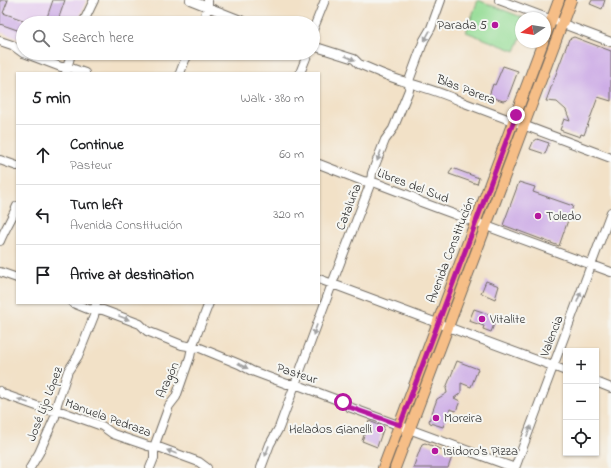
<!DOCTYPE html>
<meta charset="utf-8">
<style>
:root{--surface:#fff;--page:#f6f6f6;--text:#202124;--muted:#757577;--line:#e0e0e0}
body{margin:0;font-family:"Indie Flower",sans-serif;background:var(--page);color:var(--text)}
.controls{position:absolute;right:12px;bottom:12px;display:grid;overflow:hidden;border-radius:0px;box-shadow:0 1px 3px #0004}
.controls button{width:36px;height:36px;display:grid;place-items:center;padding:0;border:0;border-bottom:1px solid var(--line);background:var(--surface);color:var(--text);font:20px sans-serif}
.compass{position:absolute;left:515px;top:12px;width:36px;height:36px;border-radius:50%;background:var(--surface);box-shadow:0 1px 3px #0004;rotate:258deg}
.stop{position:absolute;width:12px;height:12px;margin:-9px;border:3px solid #b5179e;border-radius:50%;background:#fff}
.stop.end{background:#b5179e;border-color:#fff;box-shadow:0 1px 4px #0008}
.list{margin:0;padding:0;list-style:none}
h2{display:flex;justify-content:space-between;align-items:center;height:52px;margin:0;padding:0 16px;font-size:17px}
h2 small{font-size:13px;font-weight:400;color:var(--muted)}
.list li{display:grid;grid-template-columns:26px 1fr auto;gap:12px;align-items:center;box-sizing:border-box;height:60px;padding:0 16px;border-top:1px solid var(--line)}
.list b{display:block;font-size:15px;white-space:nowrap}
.list p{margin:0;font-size:13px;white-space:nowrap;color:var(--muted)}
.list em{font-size:13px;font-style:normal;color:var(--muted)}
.icon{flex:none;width:22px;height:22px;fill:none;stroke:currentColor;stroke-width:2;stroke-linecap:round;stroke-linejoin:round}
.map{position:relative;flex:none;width:611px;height:468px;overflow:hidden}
.search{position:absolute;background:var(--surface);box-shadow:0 1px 3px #0004;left:16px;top:16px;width:304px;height:44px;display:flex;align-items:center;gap:10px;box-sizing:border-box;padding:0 14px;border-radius:22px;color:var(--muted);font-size:15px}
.panel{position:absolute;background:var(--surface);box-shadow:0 1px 3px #0004;left:16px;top:72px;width:304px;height:232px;border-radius:0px}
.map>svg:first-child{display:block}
.built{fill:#e7d2ef}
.grass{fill:url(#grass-tufts);stroke:#618461}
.pitch{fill:#97dd97;stroke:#618461}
.building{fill:#ceade6}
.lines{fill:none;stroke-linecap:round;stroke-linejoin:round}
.minor-casing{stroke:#716b62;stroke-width:10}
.major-casing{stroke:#716b62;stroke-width:12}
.minor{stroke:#fff;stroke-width:8}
.major{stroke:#f6be87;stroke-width:10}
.oneway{fill:#a0a0a0}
.route{stroke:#b5179e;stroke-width:5}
.poi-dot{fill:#b5179e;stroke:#f6f6f2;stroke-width:1.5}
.labels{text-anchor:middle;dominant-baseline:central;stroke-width:4;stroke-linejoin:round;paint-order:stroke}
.poi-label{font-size:13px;fill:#2b2b2b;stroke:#f6f6f2;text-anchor:start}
.street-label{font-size:13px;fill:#2b2b2b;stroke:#f6f6f2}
</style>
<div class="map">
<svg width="611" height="468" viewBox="0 0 611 468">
<defs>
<pattern id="grass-tufts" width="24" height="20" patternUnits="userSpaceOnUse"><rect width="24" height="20" fill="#97dd97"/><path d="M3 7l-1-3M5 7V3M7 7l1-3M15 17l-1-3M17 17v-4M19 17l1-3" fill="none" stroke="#82be82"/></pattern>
</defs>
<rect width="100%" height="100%" fill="#f6f6f2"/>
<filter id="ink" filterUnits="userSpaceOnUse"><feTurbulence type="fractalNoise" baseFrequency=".025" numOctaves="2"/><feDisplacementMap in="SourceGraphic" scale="8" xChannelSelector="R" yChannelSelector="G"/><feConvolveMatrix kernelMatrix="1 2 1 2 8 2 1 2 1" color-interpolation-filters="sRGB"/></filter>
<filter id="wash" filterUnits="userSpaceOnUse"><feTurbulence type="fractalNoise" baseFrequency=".012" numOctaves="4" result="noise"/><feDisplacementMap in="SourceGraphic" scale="16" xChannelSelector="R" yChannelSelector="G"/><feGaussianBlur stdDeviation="0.9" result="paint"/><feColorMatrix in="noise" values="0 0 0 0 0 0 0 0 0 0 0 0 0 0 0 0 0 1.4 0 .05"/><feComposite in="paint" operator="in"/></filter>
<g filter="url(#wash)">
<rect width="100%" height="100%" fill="#f2e1c7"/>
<!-- built -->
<path class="built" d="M0,0H86L78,23H23V40L0,32Z"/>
<!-- grass -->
<path class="grass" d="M552,31L554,32L523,114L521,113Z
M514,132L516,133L485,216H483Z
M475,235L478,236L447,317L445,316Z
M437,336L440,337L409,418L408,419L407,417Z"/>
<!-- pitch -->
<path class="pitch" d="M478,0L524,18H521V37L515,51L466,32Z"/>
<g id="blocks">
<!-- building -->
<path class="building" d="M0,0H8L3,13L23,20V32L0,24Z
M53,0H65L57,23H45Z
M592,0H605L602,9L590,4Z
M574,37L611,51V101L598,97L584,135L581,134L580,137L560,130L564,119L570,121L566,110L557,102L546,101L569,39Z
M503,66L518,71L507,100L503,101L489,96L493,84L495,85Z
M537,139L549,143L545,154L530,149L533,142Z
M452,168L479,178L477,184L449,174Z
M519,182L535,187L533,192L573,206L559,246L503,225Z
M486,281L499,286L495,299L481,293Z
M474,309L497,317L491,332L483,329L484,326L469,321Z
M457,361L478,369L471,387L461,383V393L454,398L460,401L456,411L450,409L443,427L430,423L429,421L437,399L447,393L446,388Z
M369,421L384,427L377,447L362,441Z
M425,443L453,454L448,468H413L422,444Z"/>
</g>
</g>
<g filter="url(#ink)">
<use href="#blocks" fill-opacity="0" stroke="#716b62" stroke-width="1"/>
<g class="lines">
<!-- minor casing -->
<g class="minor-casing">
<path id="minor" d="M190,0L248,23
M499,0L611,42
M83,23L94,0
M202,23L208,7V0
M313,30L325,0
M0,41L12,45L23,53
M313,46L354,59L359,64C374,70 390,78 406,82C425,88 444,93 462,102L611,158
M24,53L61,67H68L85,73
M66,73L71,53
M180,73L185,60L189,53
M300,73L308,53
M0,160L17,166
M319,164L363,181L376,183L413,197L421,202L611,272
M0,241C5,229 12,218 17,206
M0,272L17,278
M319,279L566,371
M73,303L88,309L103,310L140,324L147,331L182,345L200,348L239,364L252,371L287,384H295L343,402L349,407L515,468
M596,382L611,388
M0,391L3,394L48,410L63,412L102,426L113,434L148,446L161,448L199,462L207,468
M30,468L39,453L55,417L57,404L68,371L78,356L94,316L96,303
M150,468L154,458V447L169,406L176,397L190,357L192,347L209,303
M261,468L270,444L279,428L332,284L371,182L372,173L385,140L393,129L409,90L410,78L424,40L431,28L441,0
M515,468L611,212"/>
</g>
<!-- major casing -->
<g class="major-casing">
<path id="major" d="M545,37L559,0
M383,468L543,42
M395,468L571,0"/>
</g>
<!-- minor -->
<use href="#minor" class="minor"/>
<!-- major -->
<use href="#major" class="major"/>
</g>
<!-- one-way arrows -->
<defs><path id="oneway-solid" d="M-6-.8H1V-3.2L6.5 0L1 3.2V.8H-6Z"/></defs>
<g class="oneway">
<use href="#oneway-solid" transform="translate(427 36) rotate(119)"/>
<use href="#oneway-solid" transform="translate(350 58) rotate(23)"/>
<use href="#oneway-solid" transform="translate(379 156) rotate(110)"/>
<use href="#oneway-solid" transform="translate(579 297) rotate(-69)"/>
<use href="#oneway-solid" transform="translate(124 318) rotate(21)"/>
<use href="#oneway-solid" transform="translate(315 330) rotate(110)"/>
<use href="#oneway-solid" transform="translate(243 366) rotate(28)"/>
<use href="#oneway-solid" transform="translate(23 401) rotate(-160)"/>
<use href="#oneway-solid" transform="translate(529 431) rotate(-69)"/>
<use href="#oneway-solid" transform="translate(267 451) rotate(110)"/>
<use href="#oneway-solid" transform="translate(172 452) rotate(-159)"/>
</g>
</g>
<g class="lines" filter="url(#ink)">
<!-- route -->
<path class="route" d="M343,402L349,407L400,425L516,115"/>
</g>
<!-- markers -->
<g class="poi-dot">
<circle cx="495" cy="25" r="4"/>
<circle cx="538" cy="216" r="4"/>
<circle cx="482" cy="319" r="4"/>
<circle cx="436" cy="418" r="4"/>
<circle cx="380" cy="429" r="4"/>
<circle cx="435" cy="451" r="4"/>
</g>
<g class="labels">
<!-- poi labels -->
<g class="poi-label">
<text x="487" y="25" text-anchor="end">Parada 5</text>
<text x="546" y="216">Toledo</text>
<text x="490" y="319">Vitalite</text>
<text x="444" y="418">Moreira</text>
<text x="372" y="429" text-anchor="end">Helados Gianelli</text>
<text x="443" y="451">Isidoro's Pizza</text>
</g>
<!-- street labels -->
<g class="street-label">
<text transform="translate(466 90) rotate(21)">Blas Parera</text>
<text transform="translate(413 186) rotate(21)">Libres del Sud</text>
<text transform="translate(349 207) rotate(-69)">Cataluña</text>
<text transform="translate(451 250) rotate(-69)">Avenida Constitución</text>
<text transform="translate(552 336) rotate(-69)">Valencia</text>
<text transform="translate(297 374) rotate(18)">Pasteur</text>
<text transform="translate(168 380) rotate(-66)">Aragón</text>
<text transform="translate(45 404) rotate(-69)">José Lijo López</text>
<text transform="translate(108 418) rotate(20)">Manuela Pedraza</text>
</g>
</g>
</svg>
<div class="controls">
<button>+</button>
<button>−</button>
<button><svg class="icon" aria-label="locate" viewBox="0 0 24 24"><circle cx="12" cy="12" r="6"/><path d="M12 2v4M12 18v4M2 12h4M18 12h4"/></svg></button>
</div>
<svg class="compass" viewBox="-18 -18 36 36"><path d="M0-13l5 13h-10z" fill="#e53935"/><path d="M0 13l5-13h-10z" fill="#757577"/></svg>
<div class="stop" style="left:343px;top:402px"></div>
<div class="stop end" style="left:516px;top:115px"></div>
<div class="search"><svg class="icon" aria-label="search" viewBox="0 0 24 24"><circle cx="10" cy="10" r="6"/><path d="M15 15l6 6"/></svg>Search here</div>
<section class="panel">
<h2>5 min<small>Walk · 380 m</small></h2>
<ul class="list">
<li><svg class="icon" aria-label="ahead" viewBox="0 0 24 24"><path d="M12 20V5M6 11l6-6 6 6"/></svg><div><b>Continue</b><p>Pasteur</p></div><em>60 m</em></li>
<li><svg class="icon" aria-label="left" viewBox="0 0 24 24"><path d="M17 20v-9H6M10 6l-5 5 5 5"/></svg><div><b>Turn left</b><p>Avenida Constitución</p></div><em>320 m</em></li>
<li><svg class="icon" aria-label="arrive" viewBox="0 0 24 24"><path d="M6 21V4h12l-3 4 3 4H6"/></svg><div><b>Arrive at destination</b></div></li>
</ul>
</section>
</div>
